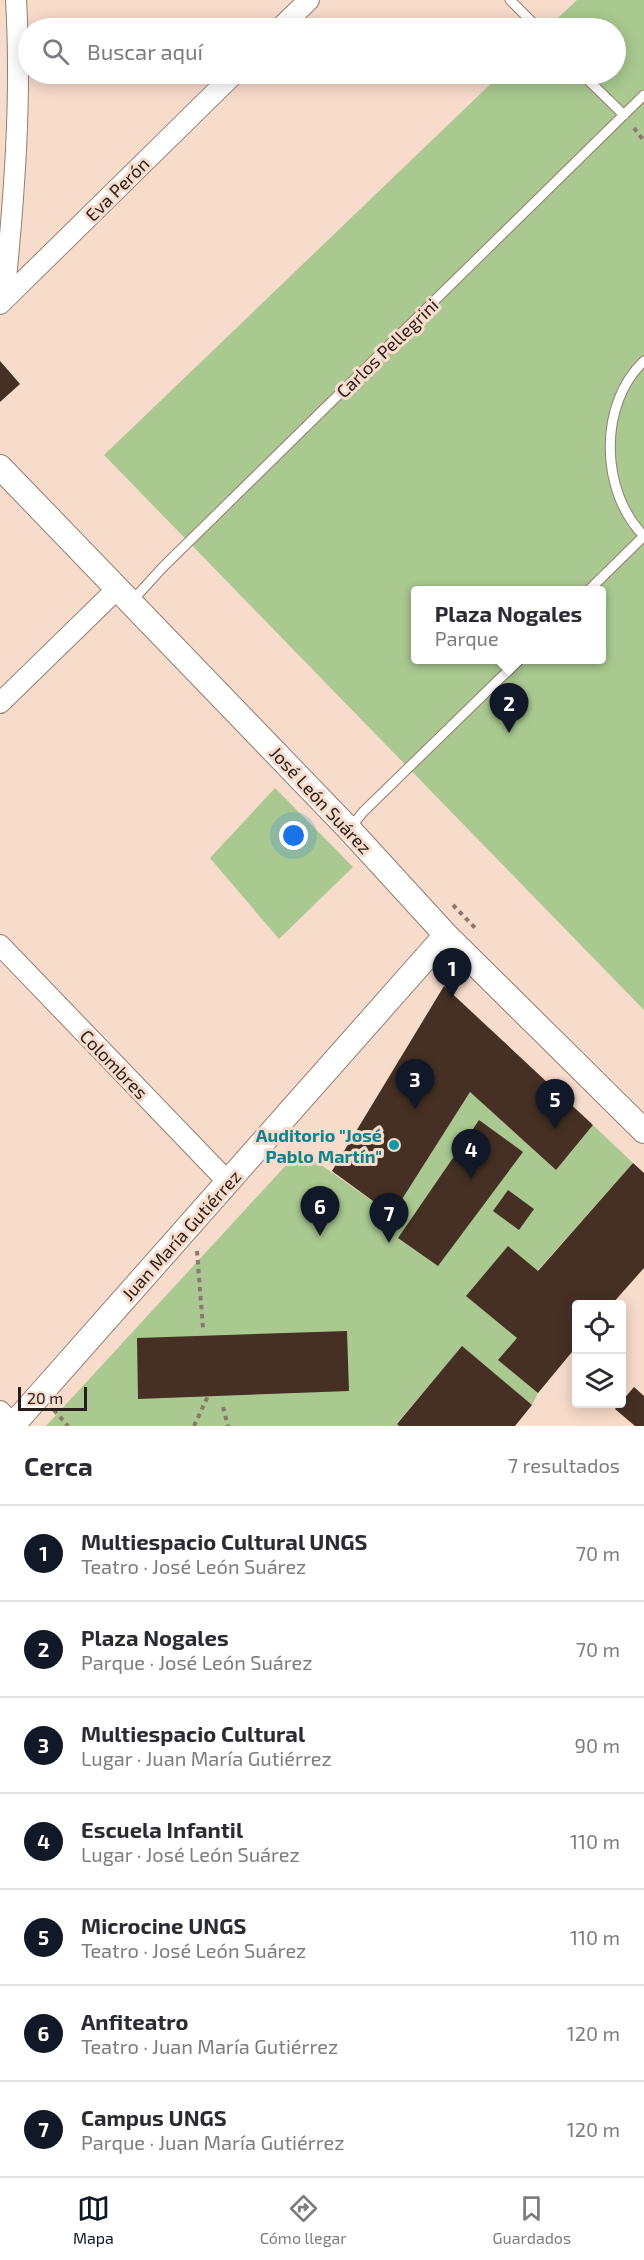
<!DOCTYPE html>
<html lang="es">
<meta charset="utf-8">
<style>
:root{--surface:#fff;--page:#f2f2f3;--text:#2b2b33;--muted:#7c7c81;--line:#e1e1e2;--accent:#111827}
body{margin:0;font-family:"Exo 2",sans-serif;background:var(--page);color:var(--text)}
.controls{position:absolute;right:18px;bottom:18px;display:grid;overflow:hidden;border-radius:6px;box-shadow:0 3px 15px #0003}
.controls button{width:54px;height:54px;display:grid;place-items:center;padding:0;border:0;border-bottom:2px solid var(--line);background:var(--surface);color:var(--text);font:30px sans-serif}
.scale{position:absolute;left:18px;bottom:15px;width:69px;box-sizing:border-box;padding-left:6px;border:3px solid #281e19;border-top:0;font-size:16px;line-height:21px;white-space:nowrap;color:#281e19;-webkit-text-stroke:4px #f7dbcb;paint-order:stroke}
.you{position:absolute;left:294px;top:836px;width:21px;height:21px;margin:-15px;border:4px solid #fff;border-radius:50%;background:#1a73e8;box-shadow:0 0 0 9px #1a73e833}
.badge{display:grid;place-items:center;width:39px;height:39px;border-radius:50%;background:var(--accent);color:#fff;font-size:20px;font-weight:700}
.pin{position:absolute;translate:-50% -50px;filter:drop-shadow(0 2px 3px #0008)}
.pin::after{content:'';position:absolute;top:32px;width:21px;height:18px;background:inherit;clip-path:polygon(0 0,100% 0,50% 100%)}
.popup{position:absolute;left:411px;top:586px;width:195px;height:78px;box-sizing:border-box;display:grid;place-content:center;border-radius:6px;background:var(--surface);filter:drop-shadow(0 2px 4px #0005);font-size:20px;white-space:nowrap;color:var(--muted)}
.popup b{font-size:22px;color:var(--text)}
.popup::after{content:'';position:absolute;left:50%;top:100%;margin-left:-12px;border:12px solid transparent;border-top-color:var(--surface)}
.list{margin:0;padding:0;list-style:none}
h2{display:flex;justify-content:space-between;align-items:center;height:78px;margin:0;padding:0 24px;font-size:26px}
h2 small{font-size:20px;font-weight:400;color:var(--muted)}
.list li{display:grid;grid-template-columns:39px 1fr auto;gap:18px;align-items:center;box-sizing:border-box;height:96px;padding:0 24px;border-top:2px solid var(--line)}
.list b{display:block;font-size:22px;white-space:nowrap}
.list p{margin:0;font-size:20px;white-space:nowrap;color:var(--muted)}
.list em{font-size:20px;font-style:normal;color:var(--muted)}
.icon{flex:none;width:33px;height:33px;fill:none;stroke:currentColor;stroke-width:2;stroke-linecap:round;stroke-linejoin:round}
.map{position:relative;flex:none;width:644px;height:1426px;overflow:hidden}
.search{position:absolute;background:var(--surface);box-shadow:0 3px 15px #0003;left:18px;right:18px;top:18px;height:66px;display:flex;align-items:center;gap:15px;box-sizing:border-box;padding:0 21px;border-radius:33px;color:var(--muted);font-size:22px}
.sheet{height:750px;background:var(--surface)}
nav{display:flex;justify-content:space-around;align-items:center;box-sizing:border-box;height:84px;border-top:2px solid var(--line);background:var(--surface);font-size:16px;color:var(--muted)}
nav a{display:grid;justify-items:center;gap:3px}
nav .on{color:var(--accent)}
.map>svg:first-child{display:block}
.green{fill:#a9c990;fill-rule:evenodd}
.building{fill:#453023}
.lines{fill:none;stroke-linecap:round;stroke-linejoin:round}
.service-casing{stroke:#967d6f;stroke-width:11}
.minor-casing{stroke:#967d6f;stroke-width:22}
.tertiary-casing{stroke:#967d6f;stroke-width:26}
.path{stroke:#8b796f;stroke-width:4;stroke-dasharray:4.5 4.5;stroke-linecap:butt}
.service{stroke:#fff;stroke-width:9}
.minor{stroke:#fff;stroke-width:20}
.tertiary{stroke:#fff;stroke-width:24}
.culture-dot{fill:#0f9aa8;stroke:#f7dbcb;stroke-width:2}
.labels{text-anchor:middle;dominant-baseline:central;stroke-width:6;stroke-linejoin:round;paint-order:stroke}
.street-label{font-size:18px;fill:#281e19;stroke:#f7dbcb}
.culture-label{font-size:18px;font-weight:bold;fill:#0d838f;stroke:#f7dbcb;text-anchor:end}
</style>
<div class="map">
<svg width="644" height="1426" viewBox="0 0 644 1426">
<rect width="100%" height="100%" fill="#f7dbcb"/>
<!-- green -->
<path class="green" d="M577,0H644V1010L104,455L501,74H616V28H547ZM416,590H602V660H416Z
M275,788L353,867L279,939L210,858Z
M470,1092L556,1170L593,1125L633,1163L538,1270L579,1304H576V1347L538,1393L532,1405L462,1347L397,1423L399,1426H46L300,1150L392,1215Z"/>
<!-- building -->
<path class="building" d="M0,361L20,384L0,402Z
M444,986L593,1125L556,1170L470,1092L392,1215L332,1171Z
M479,1120L523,1152L438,1266L398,1238Z
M633,1163L644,1173V1268L612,1304H576V1347L538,1393L498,1360L517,1338L466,1296L508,1246L538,1271Z
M508,1190L534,1209L519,1230L493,1211Z
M347,1331L349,1391L138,1399L137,1338Z
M462,1346L532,1405L515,1426H399L397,1424Z
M634,1387L644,1396V1426H635L615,1409Z"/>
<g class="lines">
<!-- service casing -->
<g class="service-casing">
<path id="service" d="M510,0L538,28
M582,74L624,115
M644,361C598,404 600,492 644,536
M589,590L644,536
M131,602L163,567L644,95
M351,827L363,812L519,660"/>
</g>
<!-- minor casing -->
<g class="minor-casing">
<path id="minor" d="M280,28L309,0
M4,300C14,199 22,101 16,0
M0,304L234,74
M0,703L118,588
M0,945L228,1182
M0,1411L13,1424"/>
</g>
<!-- tertiary casing -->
<g class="tertiary-casing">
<path id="tertiary" d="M0,467L349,829L446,935L644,1131
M12,1426L446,935"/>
</g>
<!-- path -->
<path class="path" d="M634,128L644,141
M453,905L477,930
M197,1251L203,1328
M223,1407L228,1426
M54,1410L68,1426
M194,1426L208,1396"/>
<!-- service -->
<use href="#service" class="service"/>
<!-- minor -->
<use href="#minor" class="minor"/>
<!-- tertiary -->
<use href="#tertiary" class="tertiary"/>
</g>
<!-- markers -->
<circle class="culture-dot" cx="394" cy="1145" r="6"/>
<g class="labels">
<!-- street labels -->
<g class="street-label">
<text transform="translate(117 189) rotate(-45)">Eva Perón</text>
<text transform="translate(387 348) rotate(-44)">Carlos Pellegrini</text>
<text transform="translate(321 800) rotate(47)">José León Suárez</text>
<text transform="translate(114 1064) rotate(46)">Colombres</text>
<text transform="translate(181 1235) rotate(-48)">Juan María Gutiérrez</text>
</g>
<!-- culture labels -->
<g class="culture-label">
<text x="382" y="1135">Auditorio "José<tspan x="382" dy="21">Pablo Martín"</tspan></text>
</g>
</g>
</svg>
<div class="controls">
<button><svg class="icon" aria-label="locate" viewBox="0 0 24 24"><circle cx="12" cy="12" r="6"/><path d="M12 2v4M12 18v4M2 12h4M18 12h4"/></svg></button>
<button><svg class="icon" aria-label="layers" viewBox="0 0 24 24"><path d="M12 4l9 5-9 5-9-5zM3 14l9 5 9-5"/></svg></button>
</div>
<div class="scale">20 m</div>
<div class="you"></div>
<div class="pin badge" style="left:452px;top:998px">1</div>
<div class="pin badge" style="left:509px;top:733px">2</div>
<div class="popup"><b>Plaza Nogales</b>Parque</div>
<div class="pin badge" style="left:415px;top:1109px">3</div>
<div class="pin badge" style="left:471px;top:1179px">4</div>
<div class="pin badge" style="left:555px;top:1129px">5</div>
<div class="pin badge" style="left:320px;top:1236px">6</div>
<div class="pin badge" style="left:389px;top:1243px">7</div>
<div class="search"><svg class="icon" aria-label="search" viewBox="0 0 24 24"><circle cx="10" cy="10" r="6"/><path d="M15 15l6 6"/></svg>Buscar aquí</div>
</div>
<section class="sheet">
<h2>Cerca<small>7 resultados</small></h2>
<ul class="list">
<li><span class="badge">1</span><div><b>Multiespacio Cultural UNGS</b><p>Teatro · José León Suárez</p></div><em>70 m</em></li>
<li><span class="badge">2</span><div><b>Plaza Nogales</b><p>Parque · José León Suárez</p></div><em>70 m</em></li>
<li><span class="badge">3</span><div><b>Multiespacio Cultural</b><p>Lugar · Juan María Gutiérrez</p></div><em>90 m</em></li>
<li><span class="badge">4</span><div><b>Escuela Infantil</b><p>Lugar · José León Suárez</p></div><em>110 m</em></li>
<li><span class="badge">5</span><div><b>Microcine UNGS</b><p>Teatro · José León Suárez</p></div><em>110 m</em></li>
<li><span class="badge">6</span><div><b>Anfiteatro</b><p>Teatro · Juan María Gutiérrez</p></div><em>120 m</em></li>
<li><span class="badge">7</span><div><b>Campus UNGS</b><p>Parque · Juan María Gutiérrez</p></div><em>120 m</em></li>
</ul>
</section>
<nav>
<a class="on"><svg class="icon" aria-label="map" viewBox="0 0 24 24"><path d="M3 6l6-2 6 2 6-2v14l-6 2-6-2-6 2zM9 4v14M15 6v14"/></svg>Mapa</a>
<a><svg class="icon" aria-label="directions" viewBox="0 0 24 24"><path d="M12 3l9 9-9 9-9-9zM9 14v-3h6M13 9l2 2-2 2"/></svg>Cómo llegar</a>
<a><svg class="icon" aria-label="saved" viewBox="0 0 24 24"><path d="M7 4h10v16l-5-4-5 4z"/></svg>Guardados</a>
</nav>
